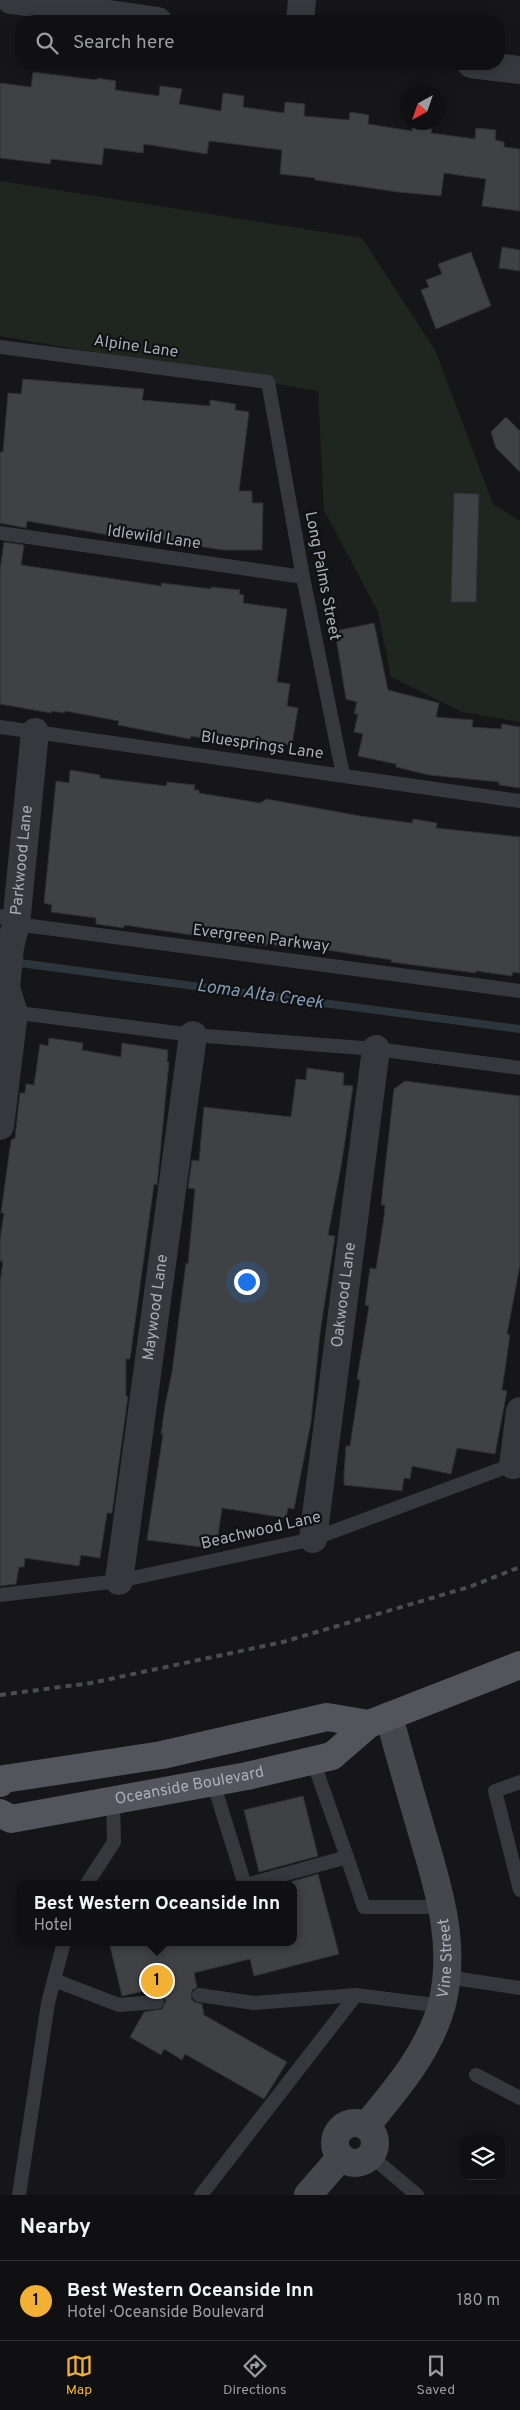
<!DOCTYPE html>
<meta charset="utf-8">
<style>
:root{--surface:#101012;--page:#19191b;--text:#f1f3f6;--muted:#9c9d9f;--line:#303032;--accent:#f2b134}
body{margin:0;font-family:Overpass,sans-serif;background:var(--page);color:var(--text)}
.controls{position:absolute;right:15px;bottom:15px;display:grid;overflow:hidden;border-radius:10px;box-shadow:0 2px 12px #0003}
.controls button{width:45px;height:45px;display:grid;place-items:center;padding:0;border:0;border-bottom:1px solid var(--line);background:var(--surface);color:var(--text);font:25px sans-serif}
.compass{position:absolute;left:400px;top:85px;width:45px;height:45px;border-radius:50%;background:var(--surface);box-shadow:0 2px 12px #0003;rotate:220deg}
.you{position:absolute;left:246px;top:1281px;width:18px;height:18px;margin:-12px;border:4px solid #fff;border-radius:50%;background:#1a73e8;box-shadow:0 0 0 8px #1a73e833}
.badge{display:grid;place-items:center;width:32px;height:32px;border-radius:50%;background:var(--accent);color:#111;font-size:16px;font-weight:700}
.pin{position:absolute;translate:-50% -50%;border:2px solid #fff;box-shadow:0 1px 5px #0006}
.popup{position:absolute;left:17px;top:1881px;width:280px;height:65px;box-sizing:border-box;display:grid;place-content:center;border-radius:10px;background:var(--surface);filter:drop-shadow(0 1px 4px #0005);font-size:16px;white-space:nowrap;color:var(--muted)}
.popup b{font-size:19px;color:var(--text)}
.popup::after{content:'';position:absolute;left:50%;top:100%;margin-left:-10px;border:10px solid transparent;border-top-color:var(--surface)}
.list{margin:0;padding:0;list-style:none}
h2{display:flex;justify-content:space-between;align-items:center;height:65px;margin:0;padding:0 20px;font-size:21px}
h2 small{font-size:16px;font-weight:400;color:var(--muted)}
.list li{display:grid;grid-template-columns:32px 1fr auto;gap:15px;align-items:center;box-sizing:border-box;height:80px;padding:0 20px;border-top:1px solid var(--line)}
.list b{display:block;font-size:19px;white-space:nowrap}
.list p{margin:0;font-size:16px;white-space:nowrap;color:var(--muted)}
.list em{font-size:16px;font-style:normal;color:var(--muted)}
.icon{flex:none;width:28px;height:28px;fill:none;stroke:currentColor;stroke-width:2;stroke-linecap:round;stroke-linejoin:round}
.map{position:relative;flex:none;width:520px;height:2195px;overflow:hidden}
.search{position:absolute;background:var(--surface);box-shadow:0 2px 12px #0003;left:15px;right:15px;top:15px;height:55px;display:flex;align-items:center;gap:12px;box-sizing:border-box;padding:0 18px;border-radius:20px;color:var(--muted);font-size:19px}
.sheet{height:145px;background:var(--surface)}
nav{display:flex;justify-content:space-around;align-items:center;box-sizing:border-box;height:70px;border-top:1px solid var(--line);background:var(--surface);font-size:14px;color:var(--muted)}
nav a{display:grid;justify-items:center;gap:2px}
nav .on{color:var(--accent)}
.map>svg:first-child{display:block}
.green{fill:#1e261f}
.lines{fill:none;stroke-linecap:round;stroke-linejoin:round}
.stream{stroke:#2c353c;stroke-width:8}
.building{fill:#404145;stroke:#303034}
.lane{stroke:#37383d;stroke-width:14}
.street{stroke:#37383d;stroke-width:28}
.secondary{stroke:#45474d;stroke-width:28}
.primary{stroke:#53555c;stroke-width:28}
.rail{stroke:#4a4c52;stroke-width:4;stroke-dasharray:6 5;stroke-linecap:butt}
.labels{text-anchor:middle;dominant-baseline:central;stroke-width:4.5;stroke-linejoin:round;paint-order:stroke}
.street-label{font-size:16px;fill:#a8adb8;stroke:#111113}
.water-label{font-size:18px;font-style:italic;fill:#7f9bb3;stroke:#111113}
</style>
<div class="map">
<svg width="520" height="2195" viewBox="0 0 520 2195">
<rect width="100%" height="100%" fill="#161618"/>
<!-- green -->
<path class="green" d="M0,181L362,238L435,350L493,504L520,521V722L462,712L391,677L378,612L324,510L318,391L0,336Z"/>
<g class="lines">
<!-- stream -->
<path class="stream" d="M12,962L520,1029"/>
</g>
<!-- building -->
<path class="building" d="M33,72L97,80V78L116,81L115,90L159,96L160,86L182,89L179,104L221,111L223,93L244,96L243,107L284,113L285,102L305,104L304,116L349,120L350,112L369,115L368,124L412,131L413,122H433L431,133L475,139L476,128L496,130L495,140L504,142V147L520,149V211L482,206L486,179L444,173L441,196L398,192L315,180V178L280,174L282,150L209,141L207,154L144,144L143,153L104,148L102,165L51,159L50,164L0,158V83L31,87Z
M502,247L520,250V271L499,268Z
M471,252L491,306L436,329L421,290L429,287L426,280L442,274L438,264Z
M23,379L144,389L142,400L210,406V400L236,404L235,410L249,412L239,491H252V503H263L262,550H222L122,533V535H109L27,521L26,528L0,523V452H3L8,393L21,394Z
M506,417L520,431V472L496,448L491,432Z
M454,493L479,494L476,602H451Z
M4,542L24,545L21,565L161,586L162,583L211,589V587L240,590L239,594L244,595L243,603L287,609L277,682L290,684L287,706L298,708L292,745L281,744L280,747L248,742V744L237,742V744L191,736L190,739L118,725L119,721L65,711L64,713L52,711L51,713L0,704V570Z
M374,623L388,690L439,703L436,717L473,720L472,727L501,729L502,724L520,727V788L499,785V782L429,775L396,767V764L358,756L363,734L354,732L358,714H354L357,702L346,699L335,631Z
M70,770L100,775V778L166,786L167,782L195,785L194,790H199V793L260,803L267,799L360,816L412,823L413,819L437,823L436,828L520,837V973L513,972L512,976L476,971V973L391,962L392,960L281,943V946L267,944L266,946L124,925V928L96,924V918L51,912L52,905L44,903L56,781L69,783Z
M49,1038L83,1043L82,1050L121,1057L122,1043L168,1050L167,1062H169L157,1185L154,1184L130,1359H126V1396H128L112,1513H107L100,1558L81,1555L79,1566L25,1558L24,1567H19L16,1584L0,1586V1283L3,1261H0V1240L4,1213H1L11,1140L15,1138L20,1093H25L26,1084L34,1085L40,1044L48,1046Z
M307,1068L344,1073L343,1085L353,1086L342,1161L328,1235L335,1236L320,1333L311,1422L294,1509L288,1508L286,1518L222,1508L218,1536L203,1534L201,1547L147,1540L163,1434H161L165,1406L172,1372L186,1263L188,1264L195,1189L188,1188L192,1160L199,1161L204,1107L291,1117L296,1079L306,1080Z
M405,1081L520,1096V1265L507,1334L510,1335L502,1390L507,1391L495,1454L457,1448L451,1474L412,1466L410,1479L404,1478L402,1491L344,1485V1474L346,1446H350L360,1380L357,1379L369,1306L365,1305L370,1268L376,1269L384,1217L385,1205H381L394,1089Z
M303,1796L318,1856L259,1872L244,1810Z
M318,1874L339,1954L254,1976L250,1959L194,1973L197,1987L192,1990L191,1998L194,2002L202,2004L204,2015L287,2062L264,2099L185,2054L182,2060L164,2049L161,2055L130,2037L144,2012L162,2009L166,2001L161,1994L155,1993L158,1988L122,1996L109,1942H293V1885H290V1882Z"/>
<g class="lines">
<!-- lane -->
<path class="lane" d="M0,347L268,382L303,577L343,775
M0,533L303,577
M0,727L520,801
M0,916L16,924L520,991
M11,1012L193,1035L376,1049L520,1068
M0,1595L119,1581L313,1539L517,1463
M213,1782L245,1885
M520,1782L495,1791L520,1890
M347,1857L364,1907H444
M86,1885L114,1842L113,1800
M246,1885L347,1857L313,1761
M447,1977L520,1988
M54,1980L119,2005L157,2002
M199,1995L254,2003L356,1995L442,2006
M476,2075L520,2098
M371,2156L417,2195
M19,2195L48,2003L64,1942
M201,2195L356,1995"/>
<!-- street -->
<g class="street">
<path d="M11,0L158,21"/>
<path d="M300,21L302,0"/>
<path d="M471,64L520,70"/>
<path id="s1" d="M6,988L10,947L16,924L35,732"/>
<path d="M0,1000L6,988L14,1013L0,1126"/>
<path d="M513,1465L520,1411"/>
<path id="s2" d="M313,1539L376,1049"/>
<path id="s3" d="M119,1581L193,1035"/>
</g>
<!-- secondary -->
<g class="secondary">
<circle cx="355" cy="2143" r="20"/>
<path id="s4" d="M366,2126C396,2090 430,2050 442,2004C457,1944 438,1887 421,1829C410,1791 399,1754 389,1716"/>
<path d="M308,2195L341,2157"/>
</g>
<!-- primary -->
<g class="primary">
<path d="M0,1783L4,1779L162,1755L327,1717L369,1724"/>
<path id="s5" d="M0,1813L11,1819L247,1776L332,1756L369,1724L520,1665"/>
</g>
<!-- rail -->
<path class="rail" d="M0,1695L91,1683L283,1642L469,1587L520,1567"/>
</g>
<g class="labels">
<!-- street labels -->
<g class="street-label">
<text transform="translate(136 347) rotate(8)">Alpine Lane</text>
<text transform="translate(154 538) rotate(8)">Idlewild Lane</text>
<text transform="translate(322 576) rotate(79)">Long Palms Street</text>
<text transform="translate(262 746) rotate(8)">Bluesprings Lane</text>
<text stroke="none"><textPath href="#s1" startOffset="129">Parkwood Lane</textPath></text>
<text transform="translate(261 939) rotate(7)">Evergreen Parkway</text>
<text stroke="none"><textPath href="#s2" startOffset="246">Oakwood Lane</textPath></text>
<text stroke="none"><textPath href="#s3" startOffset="276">Maywood Lane</textPath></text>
<text transform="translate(261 1531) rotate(-13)">Beachwood Lane</text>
<text stroke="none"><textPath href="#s5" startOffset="194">Oceanside Boulevard</textPath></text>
<text stroke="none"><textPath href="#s4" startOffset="191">Vine Street</textPath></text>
</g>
<!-- water labels -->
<g class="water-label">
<text transform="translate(260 995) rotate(8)">Loma Alta Creek</text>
</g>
</g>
</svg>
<div class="controls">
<button><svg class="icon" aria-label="layers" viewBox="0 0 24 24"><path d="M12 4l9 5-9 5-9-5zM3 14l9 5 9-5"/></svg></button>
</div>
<svg class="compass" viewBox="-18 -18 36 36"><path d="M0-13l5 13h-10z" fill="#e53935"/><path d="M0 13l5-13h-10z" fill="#9c9d9f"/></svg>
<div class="you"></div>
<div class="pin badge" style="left:157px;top:1981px">1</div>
<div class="popup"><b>Best Western Oceanside Inn</b>Hotel</div>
<div class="search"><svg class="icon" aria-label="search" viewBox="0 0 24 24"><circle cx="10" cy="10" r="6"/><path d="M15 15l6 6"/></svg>Search here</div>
</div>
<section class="sheet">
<h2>Nearby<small></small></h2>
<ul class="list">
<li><span class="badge">1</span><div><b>Best Western Oceanside Inn</b><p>Hotel · Oceanside Boulevard</p></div><em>180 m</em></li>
</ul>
</section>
<nav>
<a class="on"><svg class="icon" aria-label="map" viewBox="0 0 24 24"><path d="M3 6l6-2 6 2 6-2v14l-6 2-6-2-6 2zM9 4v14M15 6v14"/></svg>Map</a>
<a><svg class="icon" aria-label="directions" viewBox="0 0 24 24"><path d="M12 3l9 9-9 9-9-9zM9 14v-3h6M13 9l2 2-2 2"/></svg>Directions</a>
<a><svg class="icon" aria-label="saved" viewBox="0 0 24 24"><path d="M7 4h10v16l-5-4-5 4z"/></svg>Saved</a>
</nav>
